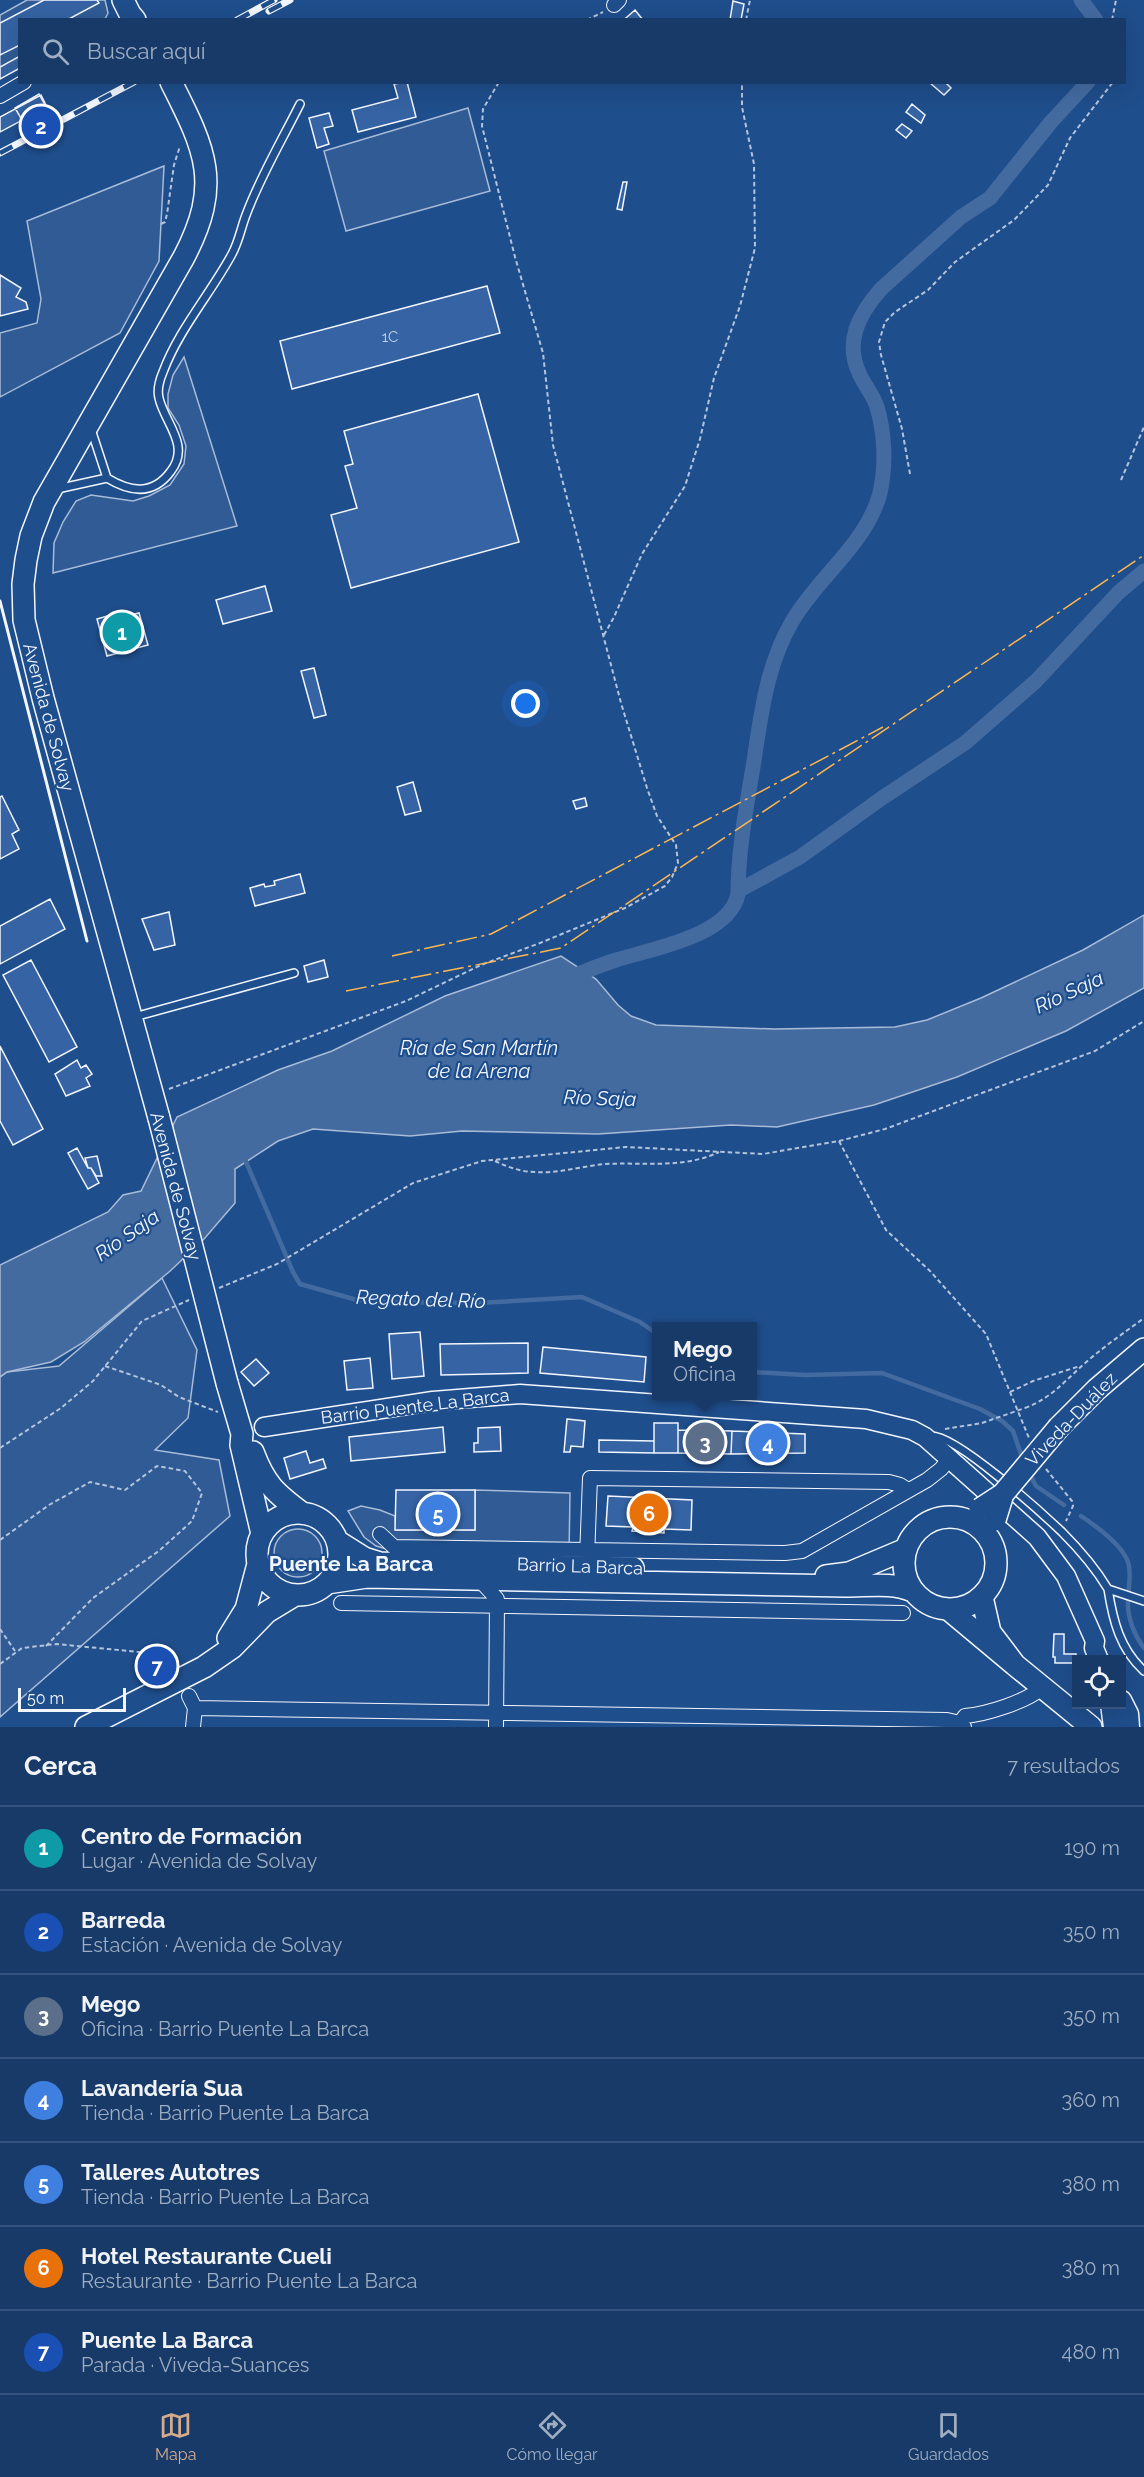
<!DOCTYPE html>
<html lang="es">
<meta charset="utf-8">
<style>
:root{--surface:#173a69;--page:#20416f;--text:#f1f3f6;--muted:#9eadc0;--line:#36547d;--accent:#d6ab8b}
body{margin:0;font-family:Raleway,sans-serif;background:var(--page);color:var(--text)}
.controls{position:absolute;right:18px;bottom:18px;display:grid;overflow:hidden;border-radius:0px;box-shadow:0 6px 24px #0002}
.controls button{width:54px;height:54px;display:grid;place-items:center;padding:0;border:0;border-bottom:2px solid var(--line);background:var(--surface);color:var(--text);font:30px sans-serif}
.scale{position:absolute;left:18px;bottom:15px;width:108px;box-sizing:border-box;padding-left:6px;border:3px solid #f2f6ff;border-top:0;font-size:16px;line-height:21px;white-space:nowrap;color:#f2f6ff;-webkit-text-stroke:4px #1f4e8c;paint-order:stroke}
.you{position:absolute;left:526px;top:704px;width:21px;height:21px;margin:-15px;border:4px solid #fff;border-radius:50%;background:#1a73e8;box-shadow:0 0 0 9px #1a73e833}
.badge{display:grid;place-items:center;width:39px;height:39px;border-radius:50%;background:var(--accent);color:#fff;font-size:20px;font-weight:700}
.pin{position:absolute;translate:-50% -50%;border:3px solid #fff;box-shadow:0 2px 6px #0006}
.popup{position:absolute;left:652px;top:1322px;width:105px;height:78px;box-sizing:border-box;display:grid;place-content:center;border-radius:0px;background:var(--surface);filter:drop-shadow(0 2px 4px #0005);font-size:20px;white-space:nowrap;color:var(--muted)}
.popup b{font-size:22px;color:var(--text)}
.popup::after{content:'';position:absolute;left:50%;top:100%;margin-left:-12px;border:12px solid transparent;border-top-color:var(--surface)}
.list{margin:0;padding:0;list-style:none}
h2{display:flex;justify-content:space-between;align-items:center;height:78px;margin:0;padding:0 24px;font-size:26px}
h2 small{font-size:20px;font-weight:400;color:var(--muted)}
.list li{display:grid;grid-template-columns:39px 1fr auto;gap:18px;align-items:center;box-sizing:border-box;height:84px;padding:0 24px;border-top:2px solid var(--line)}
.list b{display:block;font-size:22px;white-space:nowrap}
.list p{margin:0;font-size:20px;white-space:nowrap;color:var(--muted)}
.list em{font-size:20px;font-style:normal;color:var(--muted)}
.icon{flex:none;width:33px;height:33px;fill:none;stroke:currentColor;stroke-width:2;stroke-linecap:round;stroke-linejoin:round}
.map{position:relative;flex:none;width:1144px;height:1727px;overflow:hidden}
.search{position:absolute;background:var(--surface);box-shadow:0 6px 24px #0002;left:18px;right:18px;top:18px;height:66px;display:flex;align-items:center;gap:15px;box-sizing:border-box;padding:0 21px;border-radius:0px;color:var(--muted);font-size:22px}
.sheet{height:666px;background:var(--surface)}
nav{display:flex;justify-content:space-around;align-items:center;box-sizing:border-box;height:84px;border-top:2px solid var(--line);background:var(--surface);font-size:16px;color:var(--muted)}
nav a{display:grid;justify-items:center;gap:3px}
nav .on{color:var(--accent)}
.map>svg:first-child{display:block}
.built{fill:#305b95;stroke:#a8bbd7;stroke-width:1.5}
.water{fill:#446ba0;stroke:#a8bbd7;stroke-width:1.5}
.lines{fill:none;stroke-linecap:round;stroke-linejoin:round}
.stream{stroke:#446ba0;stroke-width:4.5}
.canal{stroke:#446ba0;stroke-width:15}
.building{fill:#3563a3;stroke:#f2f6ff;stroke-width:1.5}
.lane-casing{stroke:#f2f6ff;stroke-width:10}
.street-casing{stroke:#f2f6ff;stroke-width:16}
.secondary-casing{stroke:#f2f6ff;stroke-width:21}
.primary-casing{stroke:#f2f6ff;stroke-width:24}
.path{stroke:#b3c4dc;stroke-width:2;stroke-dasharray:4.5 3;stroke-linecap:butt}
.lane{stroke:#1f4e8c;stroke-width:7}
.street{stroke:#1f4e8c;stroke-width:14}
.secondary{stroke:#1f4e8c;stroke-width:18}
.primary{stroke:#1f4e8c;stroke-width:21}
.rail-casing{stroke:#f2f6ff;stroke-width:7}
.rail{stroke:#1f4e8c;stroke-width:4.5;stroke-dasharray:14;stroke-linecap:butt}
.primary-bridge-casing{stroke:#f2f6ff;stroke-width:24;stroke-linecap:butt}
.path-bridge{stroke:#b3c4dc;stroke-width:2;stroke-dasharray:4.5 3;stroke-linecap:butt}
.primary-bridge{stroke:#1f4e8c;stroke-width:21}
.wall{stroke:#f2f6ff;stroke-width:3}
.power{stroke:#ffb74d;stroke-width:1.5;stroke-dasharray:21 4.5 3 4.5;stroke-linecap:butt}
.labels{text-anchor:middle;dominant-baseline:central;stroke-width:4.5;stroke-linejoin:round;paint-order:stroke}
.number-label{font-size:15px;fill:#c3d1e8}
.street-label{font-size:18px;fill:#f2f6ff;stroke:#1f4e8c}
.water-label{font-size:20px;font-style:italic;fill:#f2f6ff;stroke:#1f4e8c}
.quarter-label{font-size:21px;font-weight:bold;fill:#f2f6ff;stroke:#1f4e8c}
</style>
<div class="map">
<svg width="1144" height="1727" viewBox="0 0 1144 1727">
<rect width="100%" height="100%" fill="#1f4e8c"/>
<!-- built -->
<path class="built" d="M27,0H105L108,13L105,19L20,20L19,68L0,79V15Z
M468,108L490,191L346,231L324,151Z
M164,166L159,261L120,333L0,397V333L37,323L41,299L27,221Z
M184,357L237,526L53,573L54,543L63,522L76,501L91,495L133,501L149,496L170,485L184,464L186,446L179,425L168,408V394L173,375Z
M162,1278L197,1350L188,1418L155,1450L219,1460L230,1516L0,1717V1377L7,1372L59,1366Z
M475,1490L570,1493L569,1555L397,1552L376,1546L364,1537L348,1511L361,1506L380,1510L395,1516L396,1530H475Z
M274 1553a24 24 0 1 1 48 0a24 24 0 1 1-48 0Z"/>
<!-- water -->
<path class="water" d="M1144,915V988L1066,1031L957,1077L874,1105L777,1127L731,1125L598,1134L462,1131L410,1136L313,1129L278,1141L235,1169V1203L204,1239L169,1272L84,1342L51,1362L7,1372L0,1377V1265L108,1212L123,1195L141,1191L177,1117L278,1070L332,1051L445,996L561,956L596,979L618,1005L631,1016L656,1025L774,1029L895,1027L927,1020L981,998L1083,950Z"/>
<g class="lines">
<!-- stream -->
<path class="stream" d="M244,1157L293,1272L300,1284L357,1300L385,1302L479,1303L582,1297L640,1322L657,1334
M753,1372L805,1375L882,1373L980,1409L1002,1421L1013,1431L1023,1460
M1029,1473L1036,1486L1064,1505
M1081,1516C1096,1526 1122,1545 1128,1562C1132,1574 1128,1588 1128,1600C1127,1617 1134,1635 1144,1648"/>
<!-- canal -->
<path class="canal" d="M1081,0L1096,20
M738,891L800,857L882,798L965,743L1036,681L1118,593L1144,571
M568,978C584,972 600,965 616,960C651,949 730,936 738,894C738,852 746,809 753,767C761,716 766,665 793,620C819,576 867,543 880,493C886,466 885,434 877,407C874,396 865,386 860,375C844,343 858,315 881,289L961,217L990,198L1051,122L1088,82"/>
</g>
<!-- building -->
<path class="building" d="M44,0H97L99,3L67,20H20V45L0,55V23Z
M733,1L744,4L741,20H730Z
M635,10L643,20H623L627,17Z
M20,56V68L0,79V67Z
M407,82L416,117L358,132L352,110L398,98L394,84Z
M945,82L951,88L944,95L930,83Z
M39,94L46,107L22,120L15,108Z
M41,95L47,107L0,132V117Z
M912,104L925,115L921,123L906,112Z
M329,113L333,126L324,128L329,144L317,148L309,118Z
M902,124L912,131L906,138L896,130Z
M55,132L58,137L41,146L39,141Z
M623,182H627L622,210L617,209Z
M0,275L21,288L16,297L26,302L28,309L0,316Z
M487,286L500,333L292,389L280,341Z
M478,394L519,542L351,588L331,515L357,508L345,466L353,464L344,431Z
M265,586L272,611L223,624L216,600Z
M121,612L122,617L139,613L148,645L107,656L97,619Z
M314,668L326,715L314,718L301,671Z
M413,782L421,811L405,815L397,787Z
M2,796L19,830L12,834L19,849L0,859V797Z
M585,798L587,806L576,809L573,801Z
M300,874L305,893L255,906L250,888L264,884L265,887L275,885L274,881Z
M50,899L65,929L0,964V926Z
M169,912L175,945L154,950L142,919Z
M31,960L77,1047L49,1062L3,975Z
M324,960L328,977L308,982L304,966Z
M0,1046L43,1129L13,1145L0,1121Z
M77,1060L81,1068L86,1065L92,1074L86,1078L90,1086L66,1096L55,1074Z
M77,1148L88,1168H91L99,1183L88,1189L68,1153Z
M97,1156L102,1176H96L91,1168H88L85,1158Z
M420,1332L424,1376L392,1379L389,1334Z
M528,1343V1373L441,1375L440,1344Z
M543,1347L646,1357L644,1382L540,1373Z
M370,1358L373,1388L347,1390L344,1361Z
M256,1359L269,1373L254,1386L241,1372Z
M567,1419L585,1421L583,1447L571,1446L570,1452H564Z
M654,1423H678V1453H654Z
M443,1427L445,1452L351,1461L349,1437Z
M500,1427L501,1451L474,1452V1443H478V1428Z
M678,1430L732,1431L731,1454L678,1453Z
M732,1431L805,1434V1453L731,1454Z
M599,1440L654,1441V1453L599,1452Z
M306,1451L310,1463L323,1459L326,1468L290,1479L284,1458Z
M396,1490H475V1530H395Z
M608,1496L692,1500L691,1530L664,1529V1533L632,1531L633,1527L606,1526Z
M1054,1634H1064V1654H1076L1075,1663H1055V1657H1053Z"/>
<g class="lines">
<!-- lane casing -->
<g class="lane-casing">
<path id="lane" d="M91,429L107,478C130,492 153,496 171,471C191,445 164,422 159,398C157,390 160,379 163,372C179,329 211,293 232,254C239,241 241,228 246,215C260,177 282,140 300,104
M57,489L107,478
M134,1017L294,973
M930,1436C953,1432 1043,1514 1062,1532C1079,1549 1096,1569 1108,1589L1144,1601
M1108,1589C1113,1621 1120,1649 1144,1671"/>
</g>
<!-- street casing -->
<g class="street-casing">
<path id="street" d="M614,5L619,0
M0,96L24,82
M380,1534L394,1547L785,1553L802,1551L927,1480L941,1469L950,1458
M587,1558L590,1478L889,1482L900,1485L908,1490
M478,1578L497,1599L496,1727
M341,1603L903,1613
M189,1696L195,1708L193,1727
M195,1708L947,1720L960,1723L964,1727
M960,1723L965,1716C987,1714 1025,1702 1042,1688"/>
</g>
<!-- secondary casing -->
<g class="secondary-casing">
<path id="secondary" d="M264,1427L433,1401L520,1394L866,1419L912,1430L925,1437L1037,1537L1066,1576L1095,1641L1094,1648L1099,1660
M1122,1700L1129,1714L1130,1727
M1110,1704L1113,1727"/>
</g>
<!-- primary casing -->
<g class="primary-casing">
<path id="primary" d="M123,0L130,14L135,20
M159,1118L43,698L24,620L23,584L26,560L31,536L44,502L184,257C222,184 206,151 171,82
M227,1383L242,1434L241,1445L262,1534
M1059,1427L1097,1389L1144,1349
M253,1452C265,1484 275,1493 302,1513
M257 1554a41 41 0 1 1 82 0a41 41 0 1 1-82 0Z
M904 1563a46 46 0 1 1 92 0a46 46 0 1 1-92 0Z
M337,1541L364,1558L380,1563L633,1568
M826,1576L849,1573L906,1549
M327,1583L367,1577L846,1586C869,1586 892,1582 913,1591
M948,1609L1015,1665L990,1632L982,1597
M228,1638L246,1609L258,1564
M1015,1665L1091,1727
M86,1727L204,1667L233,1647L267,1612L295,1595"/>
</g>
<!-- path -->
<path class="path" d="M587,20L603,12
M746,20L750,0
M1112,20L1116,0
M161,224L165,222L167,214L174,165L180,146
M910,474L902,429L881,355L879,342L885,322L895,312L928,290L955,262L1014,220L1048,185L1070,138L1113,82
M1121,480L1144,427
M604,635L614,617L642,554L685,486L700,439L714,378L740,306L755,248L754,164L742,107V82
M169,1089L406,1001L481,965L540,943L625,908L665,886L672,877L678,863L676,845L657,816L647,788L621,703L553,445L543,353L515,257L482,126L483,109L499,82
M839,1141L886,1230L930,1271L986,1334L1029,1438
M495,1161C508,1167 521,1172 535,1172C558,1174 582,1166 605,1164C643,1162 684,1169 719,1152
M219,1288L277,1264L413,1183L482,1161L626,1147L763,1154L839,1141L885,1129L1095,1051L1144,1021
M105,1366L161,1385L179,1397L218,1412
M1010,1392L1033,1381L1080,1366
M1025,1408C1050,1399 1065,1381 1084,1364C1103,1347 1124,1333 1144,1318
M945,1429L982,1423
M0,1448L61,1408L93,1381L142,1321L189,1300
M1046,1469L1072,1501L1073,1506L1066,1521
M0,1540L49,1505L90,1482L125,1490L157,1466L185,1471L202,1493L192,1521L160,1550L93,1598L46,1646
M0,1629L15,1651
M0,1664L22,1648L57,1644L169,1655L174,1664"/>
<!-- lane -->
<use href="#lane" class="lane"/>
<!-- street -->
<use href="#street" class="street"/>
<!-- secondary -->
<use href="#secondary" class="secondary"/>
<!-- primary -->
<use href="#primary" class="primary"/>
<!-- rail casing -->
<g class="rail-casing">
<path id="rail" d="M269,11L290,0
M237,20L274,0
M0,153L134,82"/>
</g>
<!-- rail -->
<use href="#rail" class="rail"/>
<!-- primary-bridge casing -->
<g class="primary-bridge-casing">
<path id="primary-bridge" d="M159,1118L227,1383
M980,1509L1003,1494L1059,1427
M995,1520L1003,1494"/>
</g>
<!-- path-bridge -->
<path class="path-bridge" d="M982,1423L1025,1408"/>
<!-- primary-bridge -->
<use href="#primary-bridge" class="primary-bridge"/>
<!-- wall -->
<path class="wall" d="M0,601L87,941"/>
<!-- power -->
<path class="power" d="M392,956L491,934L883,727
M346,991L561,948L1144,555"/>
</g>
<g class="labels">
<!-- number labels -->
<g class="number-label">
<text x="390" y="337">1C</text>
</g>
<!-- street labels -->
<g class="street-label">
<text transform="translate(49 717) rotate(75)">Avenida de Solvay</text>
<text transform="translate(176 1186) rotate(75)">Avenida de Solvay</text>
<text transform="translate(415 1406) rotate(-7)">Barrio Puente La Barca</text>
<text transform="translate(1071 1419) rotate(-46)">Viveda-Duález</text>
<text transform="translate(580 1566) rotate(2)">Barrio La Barca</text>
</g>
<!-- water labels -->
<g class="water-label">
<text transform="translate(1069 992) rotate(-25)">Río Saja</text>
<text x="479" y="1048">Ría de San Martín<tspan x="479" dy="23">de la Arena</tspan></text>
<text transform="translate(600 1098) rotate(2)">Río Saja</text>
<text transform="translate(127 1235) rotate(-35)">Río Saja</text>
<text transform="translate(421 1299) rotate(2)">Regato del Río</text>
</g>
<!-- quarter labels -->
<g class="quarter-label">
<text x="351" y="1563">Puente La Barca</text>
</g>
</g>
</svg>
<div class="controls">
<button><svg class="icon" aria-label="locate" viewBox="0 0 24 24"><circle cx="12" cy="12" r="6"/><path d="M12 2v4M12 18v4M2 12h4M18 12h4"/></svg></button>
</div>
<div class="scale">50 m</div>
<div class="you"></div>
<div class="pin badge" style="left:122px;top:632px;background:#0f9aa8">1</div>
<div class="pin badge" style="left:41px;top:126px;background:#1a4fb4">2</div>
<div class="pin badge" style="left:705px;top:1442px;background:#5c6f8a">3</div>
<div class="popup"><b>Mego</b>Oficina</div>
<div class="pin badge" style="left:768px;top:1443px;background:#3f7fe0">4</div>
<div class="pin badge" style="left:438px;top:1514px;background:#3f7fe0">5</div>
<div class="pin badge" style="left:649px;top:1513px;background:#e8710a">6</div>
<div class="pin badge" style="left:157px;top:1666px;background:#1a4fb4">7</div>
<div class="search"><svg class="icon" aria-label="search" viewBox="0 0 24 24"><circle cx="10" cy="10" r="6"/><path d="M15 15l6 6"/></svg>Buscar aquí</div>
</div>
<section class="sheet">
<h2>Cerca<small>7 resultados</small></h2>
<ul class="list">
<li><span class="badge" style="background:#0f9aa8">1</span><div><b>Centro de Formación</b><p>Lugar · Avenida de Solvay</p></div><em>190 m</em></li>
<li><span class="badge" style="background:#1a4fb4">2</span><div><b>Barreda</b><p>Estación · Avenida de Solvay</p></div><em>350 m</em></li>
<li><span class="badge" style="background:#5c6f8a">3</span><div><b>Mego</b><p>Oficina · Barrio Puente La Barca</p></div><em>350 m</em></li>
<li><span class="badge" style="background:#3f7fe0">4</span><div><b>Lavandería Sua</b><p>Tienda · Barrio Puente La Barca</p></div><em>360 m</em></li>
<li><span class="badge" style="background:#3f7fe0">5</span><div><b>Talleres Autotres</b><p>Tienda · Barrio Puente La Barca</p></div><em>380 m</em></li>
<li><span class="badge" style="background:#e8710a">6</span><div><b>Hotel Restaurante Cueli</b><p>Restaurante · Barrio Puente La Barca</p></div><em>380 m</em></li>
<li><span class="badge" style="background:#1a4fb4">7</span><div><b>Puente La Barca</b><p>Parada · Viveda-Suances</p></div><em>480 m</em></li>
</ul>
</section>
<nav>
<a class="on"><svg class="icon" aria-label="map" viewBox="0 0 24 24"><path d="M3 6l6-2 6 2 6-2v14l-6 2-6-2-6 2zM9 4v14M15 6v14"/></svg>Mapa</a>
<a><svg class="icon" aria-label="directions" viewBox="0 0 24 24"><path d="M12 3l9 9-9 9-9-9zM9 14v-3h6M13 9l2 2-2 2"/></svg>Cómo llegar</a>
<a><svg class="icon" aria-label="saved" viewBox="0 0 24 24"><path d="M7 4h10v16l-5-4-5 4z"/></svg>Guardados</a>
</nav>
